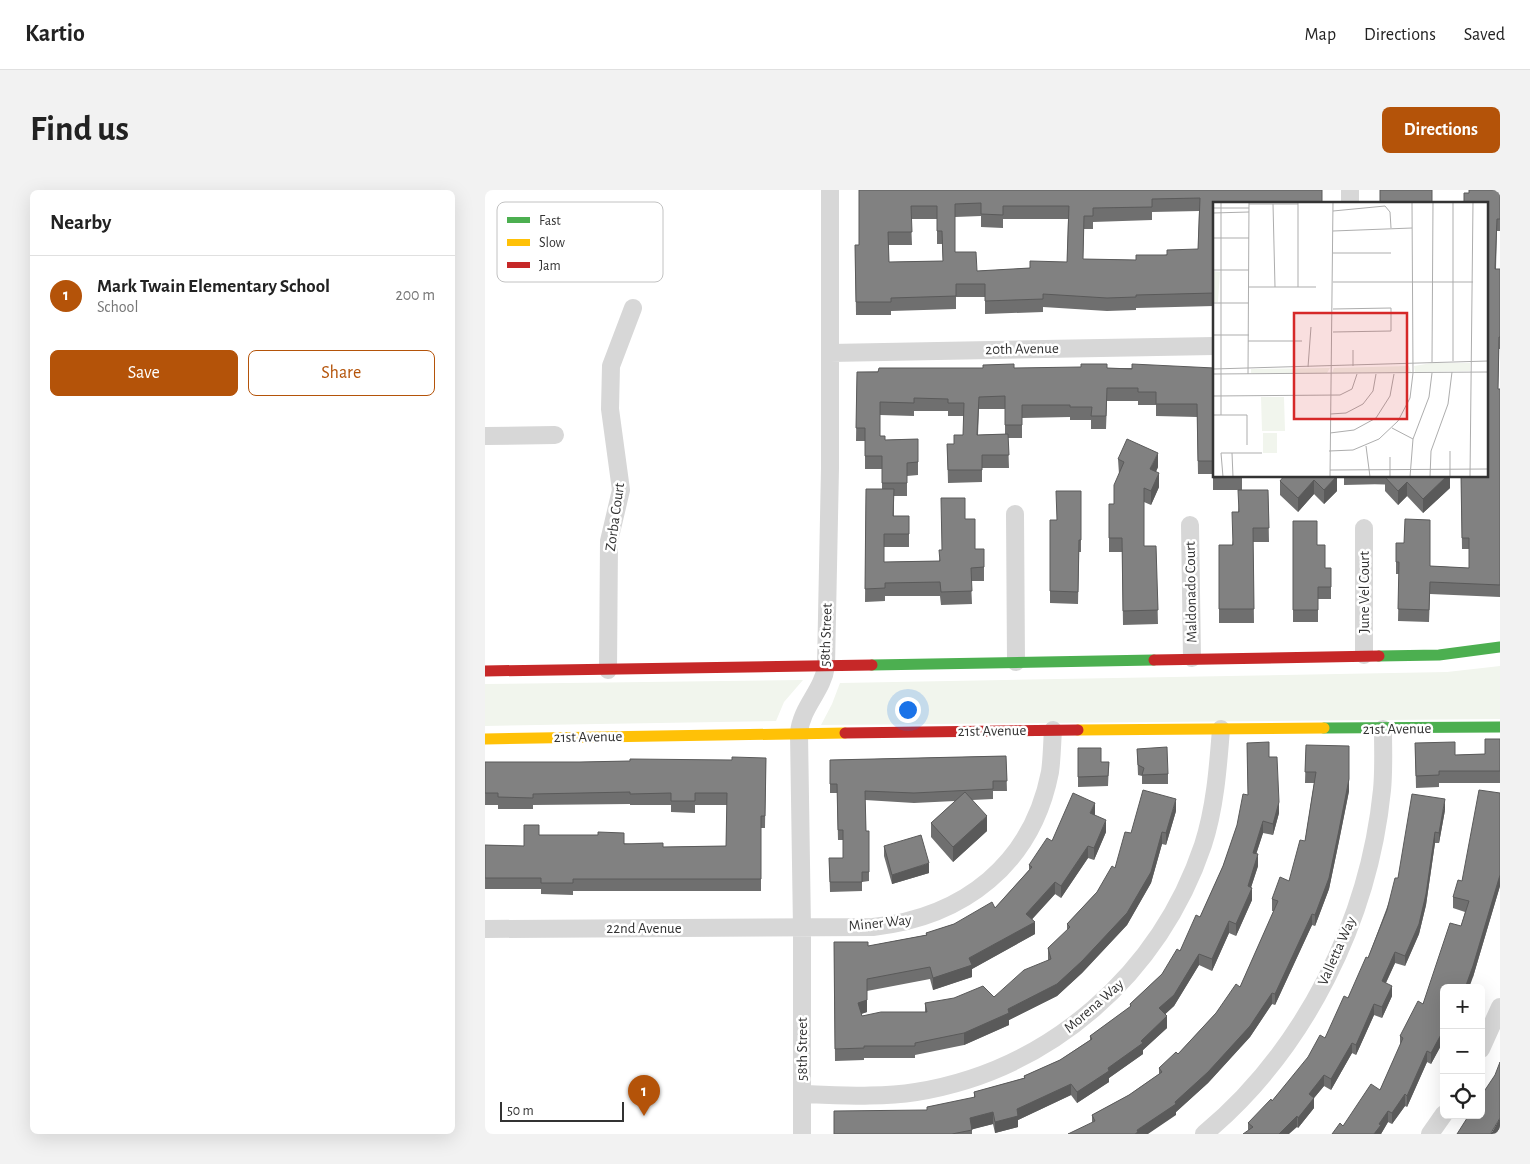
<!DOCTYPE html>
<meta charset="utf-8">
<style>
:root{--surface:#fff;--page:#f2f2f2;--text:#222;--muted:#767676;--line:#e0e0e0;--accent:#b45309}
body{margin:0;font-family:"Alegreya Sans",sans-serif;background:var(--page);color:var(--text)}
.controls{position:absolute;right:15px;bottom:15px;display:grid;overflow:hidden;border-radius:8px;box-shadow:0 5px 20px #0002}
.controls button{width:45px;height:45px;display:grid;place-items:center;padding:0;border:0;border-bottom:1px solid var(--line);background:var(--surface);color:var(--text);font:25px sans-serif}
.scale{position:absolute;left:15px;bottom:12px;width:124px;box-sizing:border-box;padding-left:5px;border:2px solid #333;border-top:0;font-size:14px;line-height:18px;white-space:nowrap;color:#333;-webkit-text-stroke:4px #fff;paint-order:stroke}
.you{position:absolute;left:422px;top:519px;width:18px;height:18px;margin:-12px;border:4px solid #fff;border-radius:50%;background:#1a73e8;box-shadow:0 0 0 8px #1a73e833}
.badge{display:grid;place-items:center;width:32px;height:32px;border-radius:50%;background:var(--accent);color:#fff;font-size:16px;font-weight:700}
.pin{position:absolute;translate:-50% -41px;filter:drop-shadow(0 1px 2px #0008)}
.pin::after{content:'';position:absolute;top:26px;width:18px;height:15px;background:inherit;clip-path:polygon(0 0,100% 0,50% 100%)}
.list{margin:0;padding:0;list-style:none}
h2{display:flex;justify-content:space-between;align-items:center;height:65px;margin:0;padding:0 20px;font-size:21px}
h2 small{font-size:16px;font-weight:400;color:var(--muted)}
.list li{display:grid;grid-template-columns:32px 1fr auto;gap:15px;align-items:center;box-sizing:border-box;height:80px;padding:0 20px;border-top:1px solid var(--line)}
.list b{display:block;font-size:19px;white-space:nowrap}
.list p{margin:0;font-size:16px;white-space:nowrap;color:var(--muted)}
.list em{font-size:16px;font-style:normal;color:var(--muted)}
.actions{display:flex;gap:10px;padding:15px 20px}
.actions a{flex:1;padding:11px 0;border:1px solid var(--accent);border-radius:8px;text-align:center;font-size:18px;color:var(--accent)}
.actions .main{background:var(--accent);color:#fff}
.icon{flex:none;width:28px;height:28px;fill:none;stroke:currentColor;stroke-width:2;stroke-linecap:round;stroke-linejoin:round}
.map{position:relative;flex:none;width:1015px;height:944px;overflow:hidden;border-radius:8px}
header{display:flex;align-items:center;gap:30px;box-sizing:border-box;height:70px;padding:0 25px;background:var(--surface);border-bottom:1px solid var(--line)}
header strong{font-size:24px}
nav{display:flex;gap:28px;margin-inline-start:auto;font-size:18px}
.intro{display:flex;align-items:center;justify-content:space-between;box-sizing:border-box;height:120px;padding:0 30px}
h1{margin:0;font-size:35px}
.button{padding:12px 22px;border-radius:8px;background:var(--accent);color:#fff;font-size:18px;font-weight:700}
main{display:flex;gap:30px;padding:0 30px}
aside{flex:1;background:var(--surface);border-radius:8px;box-shadow:0 5px 20px #0002}
.map>svg:first-child{display:block}
.green{fill:#f1f5ed}
.lines{fill:none;stroke-linecap:round;stroke-linejoin:round}
.street{stroke:#d7d7d7;stroke-width:18}
.fast{stroke:#4caf50;stroke-width:11}
.slow{stroke:#ffc107;stroke-width:11}
.jam{stroke:#c62828;stroke-width:11}
.wall{fill:#6f6f6f;fill-rule:evenodd}
.shaded-wall{fill:#5a5a5a}
.building{fill:#818181;stroke:#5a5a5a;fill-rule:evenodd}
.labels{text-anchor:middle;dominant-baseline:central;stroke-width:5;stroke-linejoin:round;paint-order:stroke}
.street-label{font-size:15px;fill:#333;stroke:#fff}
.inset-road{fill:none;stroke:#adadad;stroke-width:1}
.view{fill:#d62828;fill-opacity:0.15;stroke:#d62828;stroke-width:2.5}
.inset-edge{fill:none;stroke:#333;stroke-width:2.5}
.key{fill:#fff;stroke:#c2c2c2;stroke-width:1}
.key-label{font-size:14px;fill:#333}
</style>
<header>
<strong>Kartio</strong>
<nav><a>Map</a><a>Directions</a><a>Saved</a></nav>
</header>
<div class="intro"><h1>Find us</h1><a class="button">Directions</a></div>
<main>
<aside>
<h2>Nearby<small></small></h2>
<ul class="list">
<li><span class="badge">1</span><div><b>Mark Twain Elementary School</b><p>School</p></div><em>200 m</em></li>
</ul>
<div class="actions"><a class="main">Save</a><a>Share</a></div>
</aside>
<div class="map">
<svg width="1015" height="944" viewBox="0 0 1015 944">
<rect width="100%" height="100%" fill="#fff"/>
<!-- green -->
<path class="green" d="M1015,476V529L336,535L347,514L355,493L962,482Z
M318,490L299,512L291,531L0,536V494Z"/>
<g class="lines">
<!-- street -->
<path class="street" d="M865,14V0
M345,163L729,156
M0,246L70,245
M530,324L531,472
M705,335L707,468
M879,338V465
M123,480L124,351L136,300L125,219L126,176L148,118
M0,739L388,737C479,727 547,674 565,582C567,568 567,553 568,540
M996,859L1015,817
M318,904C355,905 394,908 431,902C566,880 675,783 718,655C730,618 733,578 736,539
M317,944V738L314,543C316,517 338,501 341,476L345,278V0
M719,944C820,860 884,730 897,600C899,580 898,559 898,539
M945,944L959,924"/>
<!-- fast -->
<path class="fast" d="M894,466L954,465L1015,457
M387,475L669,470
M839,538L1015,537"/>
<!-- slow -->
<path class="slow" d="M593,540L839,538
M0,549L360,543"/>
<!-- jam -->
<path class="jam" d="M669,470L894,466
M0,481L387,475
M360,543L593,540"/>
</g>
<!-- wall -->
<path class="wall" d="M374,0H837L729,14V116L651,118V120L622,121L558,117V122L500,124V107H471V119L406,121V125H371L370,55H374ZM714,21L713,59L651,70L598,69L599,39H608V32L667,30V22ZM496,26V37L518,38V29H583L582,72L545,78L492,81L470,62V27ZM426,29H452V54H457L458,71L404,72L403,55H427Z
M1015,0V41H1012L1011,79H1015V159H1014L1013,199H1015V407L945,404L944,432L913,431L914,384H911V353L945,376L984,378V359H977L976,286H1001V14Z
M529,178H729V286H757V300H783L784,352H768L769,433H734V355H747L753,322L756,300H728V284H713L712,227L671,226V215H653V211H622L621,239H606V230H585V227L537,228V248H523L524,278H497V292L463,293L462,254H469L478,245L479,226H463V221H429V226L395,225V246L400,250L433,249V285L422,286V306H409V326H424V357H399V372L454,371L457,360L480,329L490,359L499,377V391H486L487,414L456,415L455,406H400V411L380,412L381,299H397V279H380V251H371L372,182ZM494,219H520V244L493,245Z
M633,269L673,277L671,282L674,297L666,315L659,312V356H671L673,434L638,435L637,362H624V314H629L634,284Z
M852,286V301L839,314L829,304L813,322L795,305V291Z
M859,286H900V294L859,295Z
M965,286V298L938,323L922,306L913,315L900,301V287Z
M596,301V362H594L593,414L565,413V330H572Z
M808,331L832,355L840,378H846V409H833V432H808Z
M1015,549V593H954V597L931,598L930,553L970,565L1000,564Z
M762,553L784,567L794,623L788,645L778,643L771,664L773,676L766,697L767,710L751,746L744,743L727,781L714,775L689,816L680,824L682,838L658,860V864L624,888V892L592,913L586,905L533,930V937L510,943L508,934L487,939V944H349L442,920V917L489,908V902L539,888V886L575,870L605,850V846L645,817V814L677,784L695,761L715,727L738,676L763,605Z
M821,555L864,601L854,651L844,699L830,736L827,735L790,815L787,814L765,847L723,893L691,922V925L607,932V925L644,905L674,884V878L693,864L755,797L789,721H787V709L804,691L820,651L829,593H820Z
M593,558L616,572H624L623,596L593,597Z
M652,559L683,584V594H657V586L653,585Z
M521,566L522,601H508V609L487,610L502,641L468,672L446,647V633L470,611L429,613L380,610L381,641H384V691L377,692V701L345,702L344,668H358V650H353L352,603H345V570Z
M281,568L280,638H276V701H88V705L56,704V699H0V655L39,656L54,645L178,657L241,656L242,615H210V623L186,622V615H145V614L48,615V619H13V615H0V572H95L247,570Z
M1015,603V696L988,787L959,798V850L946,874L942,872L922,917L920,916L907,934L903,932L896,944L858,936L895,900L915,856V846L938,814L976,736L980,722L968,718V707L977,691Z
M960,620L954,653H950L941,715L934,744L920,776L910,773L901,793L907,806L897,828L889,825L871,865L867,863L846,900L839,896L829,908V918L813,938L812,937L763,940V933L787,911L840,848L863,808L883,768L913,688Z
M691,621L681,655L677,654L666,693L642,735L597,783L572,806L524,830V835L479,855L430,865V868H379V870L350,871L349,752L383,756L441,745V743L469,734L510,718L544,680V675L567,651L609,625L621,642L609,670L603,668L576,708L570,704L547,729L550,744L487,779V787L448,800L445,789L382,801V822L376,824L377,826L440,822V813L509,807L563,770V758L582,741V734L612,702L630,678L646,643Z
M399,656L444,683L407,694L399,666Z"/>
<!-- shaded-wall -->
<path class="shaded-wall" d="M673,263V277L665,293V279Z
M674,283V297L666,315V301Z
M852,286V301L839,314V300Z
M962,286H965V298L938,323V309Z
M829,290V304L813,322V308Z
M922,292V306L913,315V301Z
M864,556V601L854,651L844,699L830,736V725Z
M691,609V621L681,655V643Z
M960,609V620L954,653V643Z
M794,612V623L788,645V634Z
M610,613V625L605,635V623Z
M502,626V641L468,672V657Z
M621,630V642L609,670V658Z
M778,631V643L768,674V663Z
M677,642V654L666,693L642,735L597,783L572,806L524,830V835L479,855V843L523,819Z
M950,642V653L941,715L934,744L920,776V766Z
M603,656V668L576,708V696Z
M773,664V676L763,707V696Z
M444,673V683L407,694V685Z
M1015,685V696L988,787L984,798H980Z
M570,692V704L541,736V724Z
M767,698V710L751,746V734Z
M827,724V735L790,815V804Z
M744,731V743L727,781V769Z
M550,732V744L487,779V787L448,800V788Z
M910,762V773L897,801V791Z
M714,764V775L689,816L674,830V818Z
M907,796V806L897,828V817Z
M382,801V822L373,825V813Z
M787,803V814L765,847L723,893L691,922V925L663,944H650L652,940L690,912Z
M889,814V825L871,865V855Z
M682,826V838L658,860V864L624,888V892L592,913V902L623,878L656,851Z
M959,839V850L946,874V863Z
M867,853V863L846,900V889Z
M942,861V872L922,917V906Z
M839,885V896L829,908V918L813,938V928L824,904Z
M586,894V905L533,930V937L510,943V932L532,919Z
M920,904V916L907,934V923Z
M903,921V932L896,944H889L894,934Z
M508,922V934L485,940V928Z
M812,926V937L804,944H794Z
M1015,928V938L1011,944H1006Z"/>
<!-- building -->
<path class="building" d="M374,0H837V14H729V103L651,105V107L622,108L558,104V109L500,111V94H471V106L406,108V112H371L370,55H374ZM715,8L713,59L682,60V65H651V70L598,69L599,26H608V18L667,17V9ZM496,13V24L518,25V16H584L582,72L545,71V78L492,81L491,62H470V14ZM426,16H452V41H457L458,71L404,72L403,42H427Z
M895,0H947V14H895Z
M984,0H1015V29H1012L1010,79H1015V147H1014L1013,199H1015V395L945,392L944,420L913,419L914,372H911V353H919L920,329L945,330V376L984,378V348H977L976,286H1001V14H979V3H984Z
M529,174V178L596,177V174H622V178L647,179V174L729,178V286H757V287L728,288V271H713L712,214H671V202H653V198H622L621,226H606L607,217H585V215H537V235H520V206L494,207L492,245L523,244L524,265H497V280H463L462,254H469V245H478L479,213H463V209L429,208V213L395,212V246H400V250L433,249V272L422,273V293H397V266H380V238H371L372,182H393L394,178H498V175Z
M642,249L673,263L665,279L674,283L666,301L659,298V356H671L673,420L638,421L637,348H624V314H629V295L639,272L633,269Z
M799,286H852L839,300L829,290L813,308L795,291Z
M901,286H962L938,309L922,292L913,301L900,287Z
M381,299H409L408,326H424V344H399V372L455,371L454,360H457L456,308H480V329H490V359H499V377L486,378L487,401L456,402L455,392L400,393V398L380,399Z
M753,300H783L784,338H768L769,419H734V355H748L747,322H754Z
M571,301H596V350H594L593,402L565,401V330H572Z
M808,331H832V355H840V378H846V397H833V420H808Z
M1000,549H1015V581H954V585L931,586L930,553L970,552V565L1000,564Z
M784,552V567H792L794,612L788,634L778,631L768,663L773,664L763,696L767,698L751,734L744,731L727,769L714,764L689,805L674,818L682,826L656,851L658,853L623,878L624,881L592,902L586,894L532,919L533,926L510,932L508,922L485,928L487,940L467,944H349V921L442,920V917L490,907L489,902L540,888L539,886L575,870L607,849L605,846L646,816L645,814L677,784L692,759L695,761L711,725L715,727L738,676L752,635L758,604L763,605L762,553Z
M821,555L864,556V589L854,640L844,688L830,725L827,724L790,804L787,803L765,836L723,882L690,912L691,914L652,940L653,942L650,944H583L610,931L607,925L644,905L677,882L674,878L691,862L693,864L731,823L751,794L755,797L793,711L787,709L795,687L804,691L815,650L820,651L831,582H820Z
M682,557L683,584L657,585L659,578L653,575L652,559Z
M593,558H616V572H624L623,586L593,587Z
M521,566L522,591H508V599L429,603L380,601L381,641H384V682H377V692H345L344,668H358V640H353L352,594H345V570Z
M247,567L281,568L280,626H276V689H88V693H56V688H0V655L39,656V635H54V645H113V642L139,643V654L178,653V657L241,656L242,603H210V611H186V603L145,604V602L48,604V608L13,607V603H0V572H95L145,571V569L247,570Z
M658,600L691,609L681,643L677,642L666,682L642,723L597,771L572,794L523,819L524,823L479,843L430,853V856H379V858L350,859L349,752H383V756L442,745L441,743L469,734L507,712L510,718L547,677L544,675L562,648L567,651L588,603L610,613L605,623L621,630L609,658L603,656L576,696L570,692L541,724L550,732L484,768L487,775L448,788L445,777L382,789V810L373,813L377,826L396,822H442L440,813L469,808L498,796L509,807L539,780L566,769L563,758L585,737L582,734L612,702L627,676L630,678L640,642L646,643Z
M994,600L1015,603V685L988,776L980,798H959V839L946,863L942,861L922,906L920,904L907,923L903,921L894,934L896,935L889,944H847L855,933L858,936L886,894L895,900L918,848L915,846L933,811L938,814L965,733L976,736L984,711L968,707L973,690L977,691Z
M480,602L502,626L468,657L446,633Z
M927,604L960,609L954,643L950,642L941,704L934,734L920,766L910,762L897,791L907,796L897,817L889,814L871,855L867,853L846,889L839,885L824,904L829,908L813,928L812,926L794,944H758L768,937L763,933L786,909L787,911L823,867L835,845L840,848L859,806L863,808L881,767L883,768L902,720L910,688H913Z
M436,645L444,673L407,685L399,656Z
M1015,872V928L1006,943L1007,944H972L984,925H996V906L1010,885Z"/>
<g class="labels">
<!-- street labels -->
<g class="street-label">
<text transform="translate(537 159) rotate(-1)">20th Avenue</text>
<text transform="translate(130 327) rotate(-82)">Zorba Court</text>
<text transform="translate(706 402) rotate(-91)">Maldonado Court</text>
<text transform="translate(879 402) rotate(-90)">June Vel Court</text>
<text transform="translate(341 445) rotate(-88)">58th Street</text>
<text transform="translate(912 539) rotate(-1)">21st Avenue</text>
<text transform="translate(507 541) rotate(-1)">21st Avenue</text>
<text transform="translate(103 547) rotate(-1)">21st Avenue</text>
<text transform="translate(395 733) rotate(-6)">Miner Way</text>
<text x="159" y="738">22nd Avenue</text>
<text transform="translate(852 761) rotate(-66)">Valletta Way</text>
<text transform="translate(609 816) rotate(-41)">Morena Way</text>
<text transform="translate(317 859) rotate(-90)">58th Street</text>
</g>
</g>
<!-- overview -->
<g transform="translate(728 12)">
<rect width="275" height="275" fill="#fff"/>
<path d="M0,69L7,70L5,100H0ZM219,161H257V169L202,170L201,164ZM196,164L198,170L119,171L121,166ZM117,166L114,171H38V167ZM48,195H71L72,229H49ZM50,231H64V251H50Z" fill="#f1f5ed"/>
<path class="inset-road" d="M36,2H85M60,2L62,85M0,6H36M120,9L172,4L177,10L178,26M0,11L36,10M120,29L199,26M0,36H36M120,51H178M0,68H36M120,80H260M36,85H103M85,85V0M0,101H36M120,130L178,129V106L120,107M0,133H36M35,139H89M140,148V164M240,159V0M219,160L220,0M95,165L98,125M0,167L275,159M0,172L275,170M35,172L36,0M0,194L127,193L139,187L144,172M117,212L133,211L150,202L160,189L163,172M0,213H34V243M8,213V0M179,226L200,237M117,231L141,228L163,216L177,194L181,172M153,244L157,275M116,249L140,248L166,237L185,219L197,196L200,171L199,0M237,249V275M19,251L20,275M177,255V275M117,268L275,267M10,275L8,251H49M117,275L120,0M197,275L200,237L216,195L219,171M217,275L218,249L235,202L239,170M257,275L260,0"/>
<path class="view" d="M81,111H194V217H81Z"/>
<rect width="275" height="275" class="inset-edge"/>
</g>
<!-- legend -->
<rect x="12" y="12" width="166" height="80" rx="8" class="key"/>
<rect x="22" y="27" width="23" height="6" fill="#4caf50"/>
<rect x="22" y="49" width="23" height="7" fill="#ffc107"/>
<rect x="22" y="72" width="23" height="6" fill="#c62828"/>
<g class="key-label">
<text x="54" y="35">Fast</text>
<text x="54" y="57">Slow</text>
<text x="54" y="80">Jam</text>
</g>
</svg>
<div class="controls">
<button>+</button>
<button>−</button>
<button><svg class="icon" aria-label="locate" viewBox="0 0 24 24"><circle cx="12" cy="12" r="6"/><path d="M12 2v4M12 18v4M2 12h4M18 12h4"/></svg></button>
</div>
<div class="scale">50 m</div>
<div class="you"></div>
<div class="pin badge" style="left:159px;top:926px">1</div>
</div>
</main>
